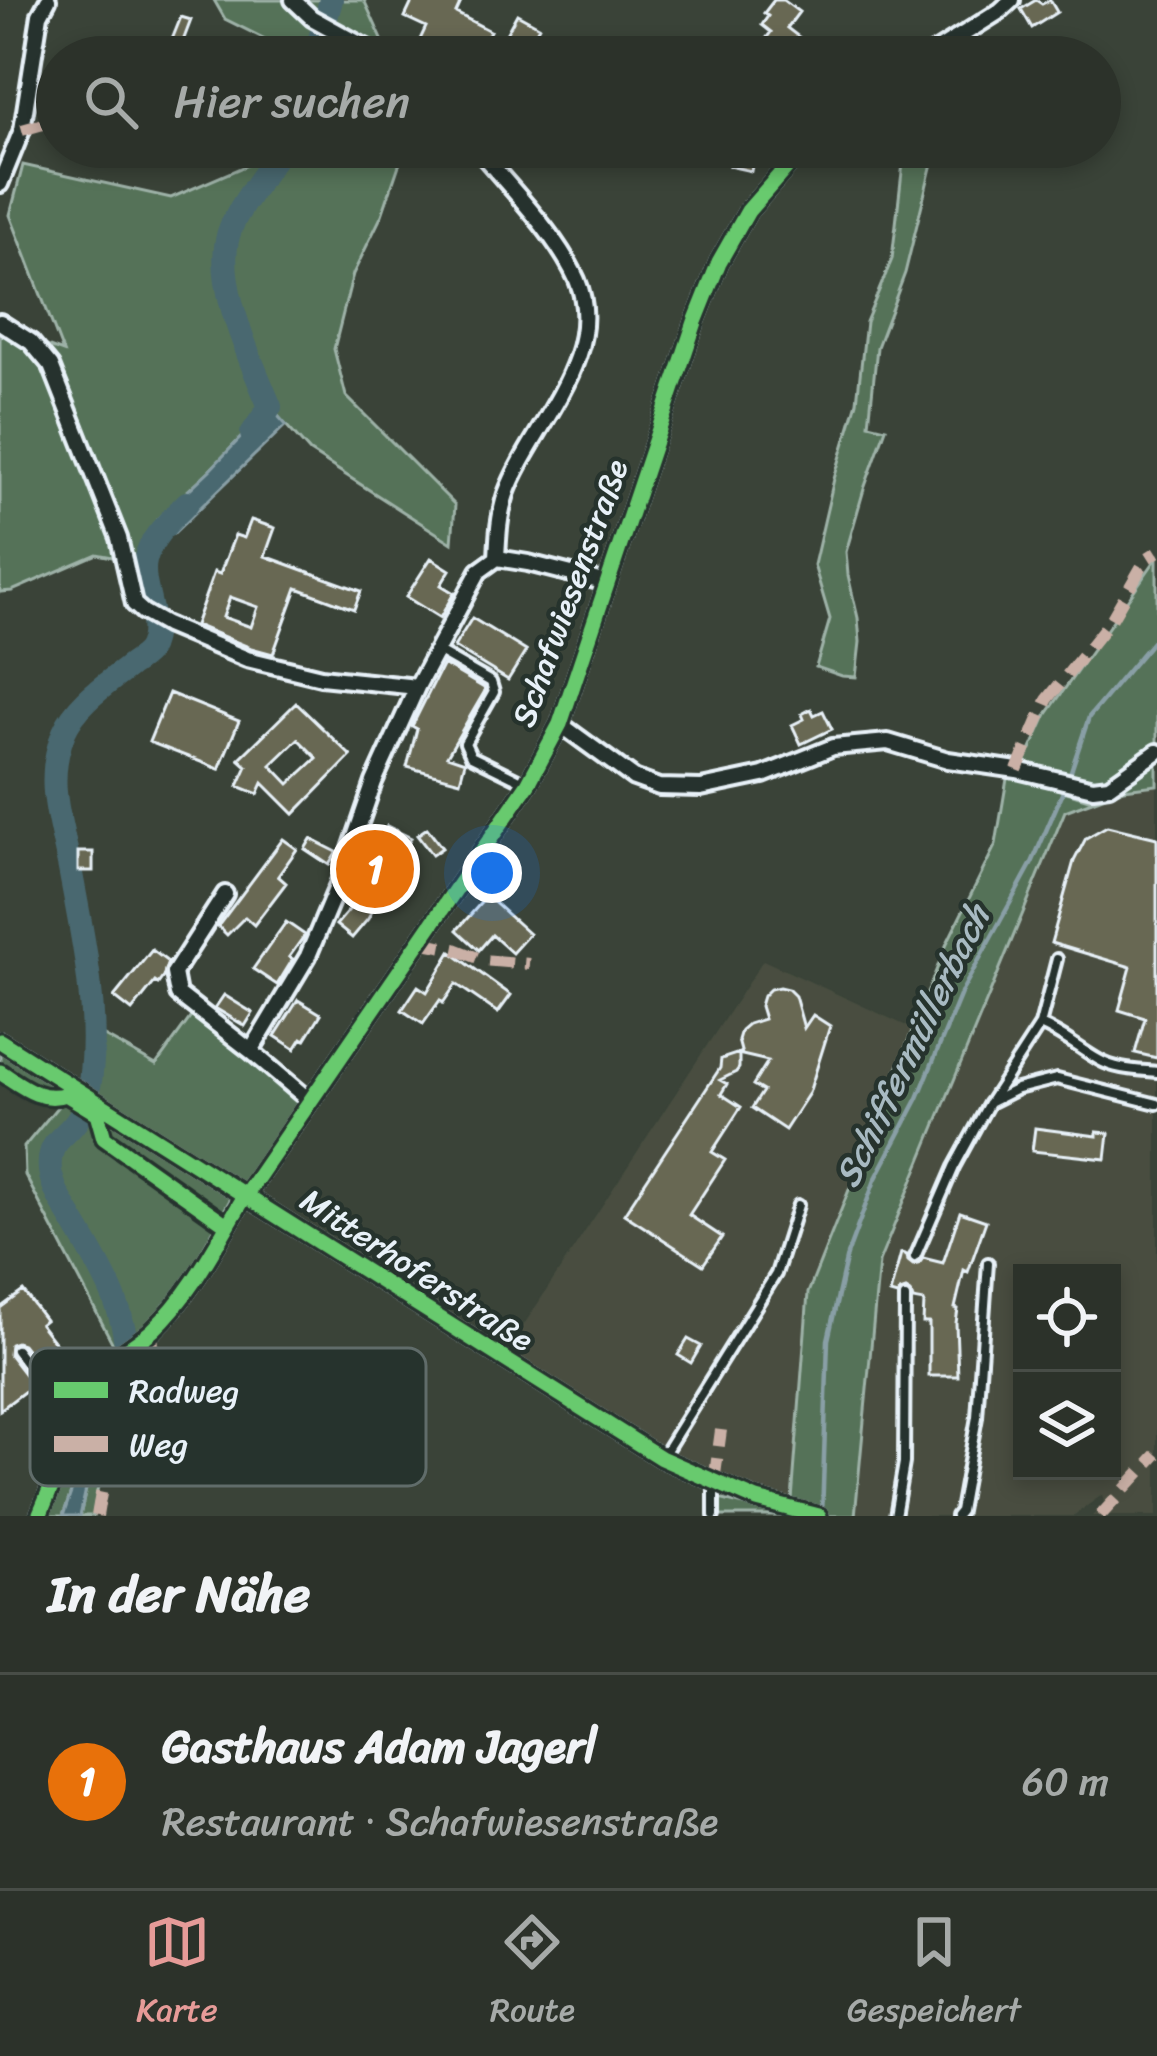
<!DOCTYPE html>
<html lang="de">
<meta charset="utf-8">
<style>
:root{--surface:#2c322a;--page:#343a32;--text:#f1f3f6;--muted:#a6aaa8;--line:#484d47;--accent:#e69b98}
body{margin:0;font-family:Sriracha,sans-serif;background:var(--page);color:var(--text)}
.controls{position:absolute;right:36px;bottom:36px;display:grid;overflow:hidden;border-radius:0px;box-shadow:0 6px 18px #0003}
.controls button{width:108px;height:108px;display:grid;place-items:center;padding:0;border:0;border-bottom:3px solid var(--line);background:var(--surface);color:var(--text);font:60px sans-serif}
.you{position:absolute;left:492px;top:873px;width:42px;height:42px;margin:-30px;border:9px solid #fff;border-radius:50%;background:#1a73e8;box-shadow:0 0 0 18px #1a73e833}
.badge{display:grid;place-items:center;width:78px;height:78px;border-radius:50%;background:var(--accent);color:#fff;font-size:39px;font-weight:700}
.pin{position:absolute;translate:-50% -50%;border:6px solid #fff;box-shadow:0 3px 12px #0006}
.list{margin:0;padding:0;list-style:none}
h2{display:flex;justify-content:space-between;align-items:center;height:156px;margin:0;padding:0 48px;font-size:51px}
h2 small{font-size:39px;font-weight:400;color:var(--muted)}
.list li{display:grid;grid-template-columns:78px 1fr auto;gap:36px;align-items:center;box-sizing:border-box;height:216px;padding:0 48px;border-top:3px solid var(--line)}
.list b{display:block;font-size:45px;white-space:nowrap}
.list p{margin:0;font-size:39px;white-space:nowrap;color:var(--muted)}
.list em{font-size:39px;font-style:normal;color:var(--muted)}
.icon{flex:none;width:66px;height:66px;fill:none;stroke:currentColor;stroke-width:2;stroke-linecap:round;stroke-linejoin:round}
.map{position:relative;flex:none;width:1157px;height:1516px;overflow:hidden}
.search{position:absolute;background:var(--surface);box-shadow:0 6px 18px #0003;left:36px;right:36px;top:36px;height:132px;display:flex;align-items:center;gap:30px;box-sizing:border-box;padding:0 42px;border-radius:66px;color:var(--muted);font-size:45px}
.sheet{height:372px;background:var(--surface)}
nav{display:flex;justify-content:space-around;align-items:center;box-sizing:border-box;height:168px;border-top:3px solid var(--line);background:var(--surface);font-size:33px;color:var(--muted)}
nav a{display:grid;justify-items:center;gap:6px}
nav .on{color:var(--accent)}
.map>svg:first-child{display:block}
.built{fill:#484e40;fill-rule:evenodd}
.green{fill:#557259;stroke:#9eb2a8;stroke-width:3}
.water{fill:#496870;stroke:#899fa6;stroke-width:3}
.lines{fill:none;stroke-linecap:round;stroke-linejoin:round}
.stream{stroke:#899fa6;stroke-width:4.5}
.river{stroke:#496870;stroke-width:24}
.building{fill:#676752;stroke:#e8f1f8;stroke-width:3;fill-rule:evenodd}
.lane-casing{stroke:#e8f1f8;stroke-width:16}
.street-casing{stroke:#e8f1f8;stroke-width:22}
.lane{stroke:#26332d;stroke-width:8}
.street{stroke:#26332d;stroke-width:14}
.quiet{stroke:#cab0a6;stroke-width:12;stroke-dasharray:24 12;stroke-linecap:butt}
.cycleway-casing{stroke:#26332d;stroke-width:22}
.cycleway{stroke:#67ca6e;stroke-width:15}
.labels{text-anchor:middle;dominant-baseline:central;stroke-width:9;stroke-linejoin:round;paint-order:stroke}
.street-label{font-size:33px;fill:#e8f1f8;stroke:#26332d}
.water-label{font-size:36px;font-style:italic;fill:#a8bac2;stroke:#26332d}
.key{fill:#26332d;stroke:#606c6a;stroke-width:3}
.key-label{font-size:33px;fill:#e8f1f8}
</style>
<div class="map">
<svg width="1157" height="1516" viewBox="0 0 1157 1516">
<rect width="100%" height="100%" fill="#3a4338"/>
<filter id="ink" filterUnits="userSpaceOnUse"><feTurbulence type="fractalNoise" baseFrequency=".00833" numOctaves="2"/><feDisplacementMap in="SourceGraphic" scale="24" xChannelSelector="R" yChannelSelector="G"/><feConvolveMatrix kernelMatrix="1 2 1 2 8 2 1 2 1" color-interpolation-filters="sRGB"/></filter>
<g filter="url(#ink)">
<!-- built -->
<path class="built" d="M1157,785V1516H1092L1104,1504L1102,1495L1073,1516H855L878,1262L1065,810L1124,789ZM1022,1273H1112V1471H1022Z
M763,960L913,1029L808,1293L792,1500L694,1467L632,1435L506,1352Z"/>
<!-- green -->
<path class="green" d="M214,0H364L390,57H301L225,19Z
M283,147H411L400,162L382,215L353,274L334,349L346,396L455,505L452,543L310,452L270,407L210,470L157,519L144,563L97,554L12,591L0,592V329L63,352L10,215L23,165L171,198L282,150Z
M929,147H936L905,273L877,347L869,424L886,428L864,489L846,552L848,575L858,618L860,642L856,677L842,676L816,667L830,619L814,565L834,479L857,402L866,322L892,259L903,163L918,158Z
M1157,558V785L1124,789L1065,811L879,1262L855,1516H801L792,1500L808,1293L947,943L996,844L1008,773L1092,800L1086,785L1022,769L1047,714Z
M201,1003L308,1090L243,1186L96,1091L88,1027L156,1065Z
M0,1051L57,1088L54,1094L40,1093L0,1068Z
M68,1094L231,1198L181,1288L150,1321L116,1350L25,1175L24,1147Z
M143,1350L145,1369L120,1439L99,1480L93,1516H80L90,1471L134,1378L130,1358Z
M119,1366L121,1376L96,1419L63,1516H49C67,1465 82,1406 119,1366Z
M711,1497L789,1516H711Z"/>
<!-- water -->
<path class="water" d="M270,407L286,425L173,534L157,520L210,470Z
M130,1358L134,1378L90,1471L80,1516H63L96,1419L120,1376L119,1366Z"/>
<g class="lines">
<!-- stream -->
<path class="stream" d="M1069,777L1089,717L1157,636
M822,1516L828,1340L847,1255L875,1180L918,1098L962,991L1032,863L1065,787"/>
<!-- river -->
<path class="river" d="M315,57L331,0
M252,434L270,407C251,360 210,277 231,227C243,199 266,174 281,147
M126,1370C132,1315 99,1265 72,1219C63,1204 52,1187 50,1170C47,1139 67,1138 79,1117C85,1106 90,1085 91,1073C98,1008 83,938 71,874C62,824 43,783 64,732C76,704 104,686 127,668C133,663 144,657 148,651C164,624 139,588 145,561C150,537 171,520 187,503"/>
</g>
<!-- building -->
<path class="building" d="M413,0H462L456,13L490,31L477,57H436L416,48L426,27L405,17Z
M774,0H783L799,12L787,28L808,44L801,54L790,46L782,57H764L757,51L771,32L762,25L768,16L764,13Z
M1036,0L1042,4L1050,0L1057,12L1032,28L1021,9Z
M517,14L539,26L522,57H501L507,46L501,43Z
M181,17L191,20L177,57H165Z
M733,147H756L751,171L729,166Z
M251,520L275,528L265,556L361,591L354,609L297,588L273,654L251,648L195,625L214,572L220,574L235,535L244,538ZM230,597L258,607L251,627L223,617Z
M431,558L450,570L441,585L454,593L440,618L406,597Z
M472,618L526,651L508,680L454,647Z
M443,664L484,688L485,691L447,756L465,762L460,781L407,767L417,729L412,726Z
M169,693L239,721L219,769L149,742Z
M296,703L351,756L294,814L263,783L258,794L238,786L247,766L239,759ZM298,739L317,758L289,784L271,765Z
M811,709L814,715L823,711L832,729L801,744L792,725L804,719L802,714Z
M387,826L411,838L368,919L352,938L336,925L360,897L348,890L357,867L371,839L378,843Z
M1107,826L1157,838V1058L1135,1053L1145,1018L1119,1010L1131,967L1051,943L1074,861L1086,838Z
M427,828L442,848L432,855L417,835Z
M283,839L297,849L278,876L286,883L254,925L245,917L227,935L218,926Z
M311,839L337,852L329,865L305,849Z
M78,852H93V871H78Z
M487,896L529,934L512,953L492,935L479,950L457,930Z
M286,922L305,935L289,957L293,959L277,985L253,969Z
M152,950L168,962L163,977L158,984L155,982L132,1011L114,997Z
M451,952L511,995L498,1013L456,984L443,1003L440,1000L423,1024L402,1010L418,986L427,992Z
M779,987L788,989L795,996L804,1028L813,1015L830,1026L809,1093L785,1130L752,1108L763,1091L753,1085L768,1061L742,1055L738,1040L741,1030L748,1024L764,1019L760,1006L763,996L770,989Z
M224,995L253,1013L245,1026L215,1008Z
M298,1000L321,1014L305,1040L302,1038L295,1049L275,1036Z
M739,1053V1068L736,1072L720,1080L727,1084L721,1094L741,1107L712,1152L725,1160L689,1215L722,1237L703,1265L624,1214L720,1068L721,1059Z
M1035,1128L1097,1136V1132L1109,1133L1106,1159L1032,1151Z
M960,1212L986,1221L968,1272L964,1270L955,1308L958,1309L956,1323L958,1376H929V1323H923L924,1302L913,1300L911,1293L906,1290L900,1292L897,1296L890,1294L901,1253L907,1255L908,1261L913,1265L919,1264L923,1258L943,1263Z
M23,1291L45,1320L40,1324L67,1359L46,1375L22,1344L16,1342L10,1344L9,1354L33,1385L0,1410V1308Z
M688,1339L701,1346L691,1363L678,1355Z"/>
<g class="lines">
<!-- lane casing -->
<g class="lane-casing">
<path id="lane" d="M437,651L491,682L494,692L465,743L471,756L526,783
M1040,1025C1064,1035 1078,1048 1099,1060C1116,1070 1138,1070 1157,1072
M990,1102L1040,1025L1057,959
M915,1257L954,1167L989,1103L1017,1089L1057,1079L1157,1104
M16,1350C34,1374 52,1399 79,1416
M662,1457L776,1274L798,1205
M714,1482V1516
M895,1516L904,1463L905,1298
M956,1516L960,1511L977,1417L988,1263"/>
</g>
<!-- street casing -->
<g class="street-casing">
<path id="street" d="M293,0L312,18L383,57
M927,57L1000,11L1012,0
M476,147C509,187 556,233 577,280C609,355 530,428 506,494C499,515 498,536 497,558
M0,184L22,130L40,15L48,0
M0,322L31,342L51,366L119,538L134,604L143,612L166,625L247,659L321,677L417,687
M560,724L634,778L659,787L701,788L763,775L833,747L888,742L948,760L1017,770L1093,788L1109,786L1157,752
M225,894L174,973L178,994L251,1051
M0,1041L661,1458L757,1500L819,1516
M310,1101L251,1051L308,956L342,875L374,782L417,687L479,571L497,558L528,563L607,583
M39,1516L96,1379C111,1357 134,1347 153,1330C193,1292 217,1242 245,1196L528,784L560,724L695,322L719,262L748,211L804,147"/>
</g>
<!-- lane -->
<use href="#lane" class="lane"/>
<!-- street -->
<use href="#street" class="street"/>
<!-- quiet -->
<path class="quiet" d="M22,130L57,120
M1017,770L1047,700L1111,620L1146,559L1157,552
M419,942L455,949L483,960L529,964
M714,1482L721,1430
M97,1516C100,1497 104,1477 111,1459C126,1419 158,1375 152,1331
M1100,1516L1157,1454"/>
<!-- cycleway casing -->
<g class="cycleway-casing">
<path id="cycleway" d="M0,1041L661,1458L757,1500L819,1516
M0,1072C21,1085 40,1103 66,1094L97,1113L104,1138L227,1225
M39,1516L96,1379C111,1357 134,1347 153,1330C193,1292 217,1242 245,1196L528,784L560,724L695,322L719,262L748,211L804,147"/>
</g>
<!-- cycleway -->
<use href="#cycleway" class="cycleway"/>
</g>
</g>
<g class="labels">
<!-- street labels -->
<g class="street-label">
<text transform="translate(570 593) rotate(-70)">Schafwiesenstraße</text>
<text transform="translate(417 1270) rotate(33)">Mitterhoferstraße</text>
</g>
<!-- water labels -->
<g class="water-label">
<text transform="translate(912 1046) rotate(-64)">Schiffermüllerbach</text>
</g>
</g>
<!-- legend -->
<rect x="30" y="1348" width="396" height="138" rx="18" class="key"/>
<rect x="54" y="1382" width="54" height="16" fill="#67ca6e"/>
<rect x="54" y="1436" width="54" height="16" fill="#cab0a6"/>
<g class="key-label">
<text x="129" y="1402">Radweg</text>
<text x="129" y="1456">Weg</text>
</g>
</svg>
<div class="controls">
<button><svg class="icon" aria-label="locate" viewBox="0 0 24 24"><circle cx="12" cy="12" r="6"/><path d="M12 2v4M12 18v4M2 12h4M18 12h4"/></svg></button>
<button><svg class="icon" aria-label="layers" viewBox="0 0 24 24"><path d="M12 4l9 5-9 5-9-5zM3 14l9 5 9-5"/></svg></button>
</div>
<div class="you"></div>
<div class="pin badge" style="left:375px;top:869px;background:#e8710a">1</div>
<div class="search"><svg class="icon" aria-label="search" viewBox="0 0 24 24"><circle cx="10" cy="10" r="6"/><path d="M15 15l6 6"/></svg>Hier suchen</div>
</div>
<section class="sheet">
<h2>In der Nähe<small></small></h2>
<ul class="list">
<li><span class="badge" style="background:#e8710a">1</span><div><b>Gasthaus Adam Jagerl</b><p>Restaurant · Schafwiesenstraße</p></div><em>60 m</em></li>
</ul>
</section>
<nav>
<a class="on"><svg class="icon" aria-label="map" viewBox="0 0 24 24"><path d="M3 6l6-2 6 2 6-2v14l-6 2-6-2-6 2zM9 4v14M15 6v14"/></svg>Karte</a>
<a><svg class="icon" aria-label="directions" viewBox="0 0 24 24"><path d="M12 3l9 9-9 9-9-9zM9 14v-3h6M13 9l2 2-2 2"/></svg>Route</a>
<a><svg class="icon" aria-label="saved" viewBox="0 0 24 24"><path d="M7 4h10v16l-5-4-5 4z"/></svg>Gespeichert</a>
</nav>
